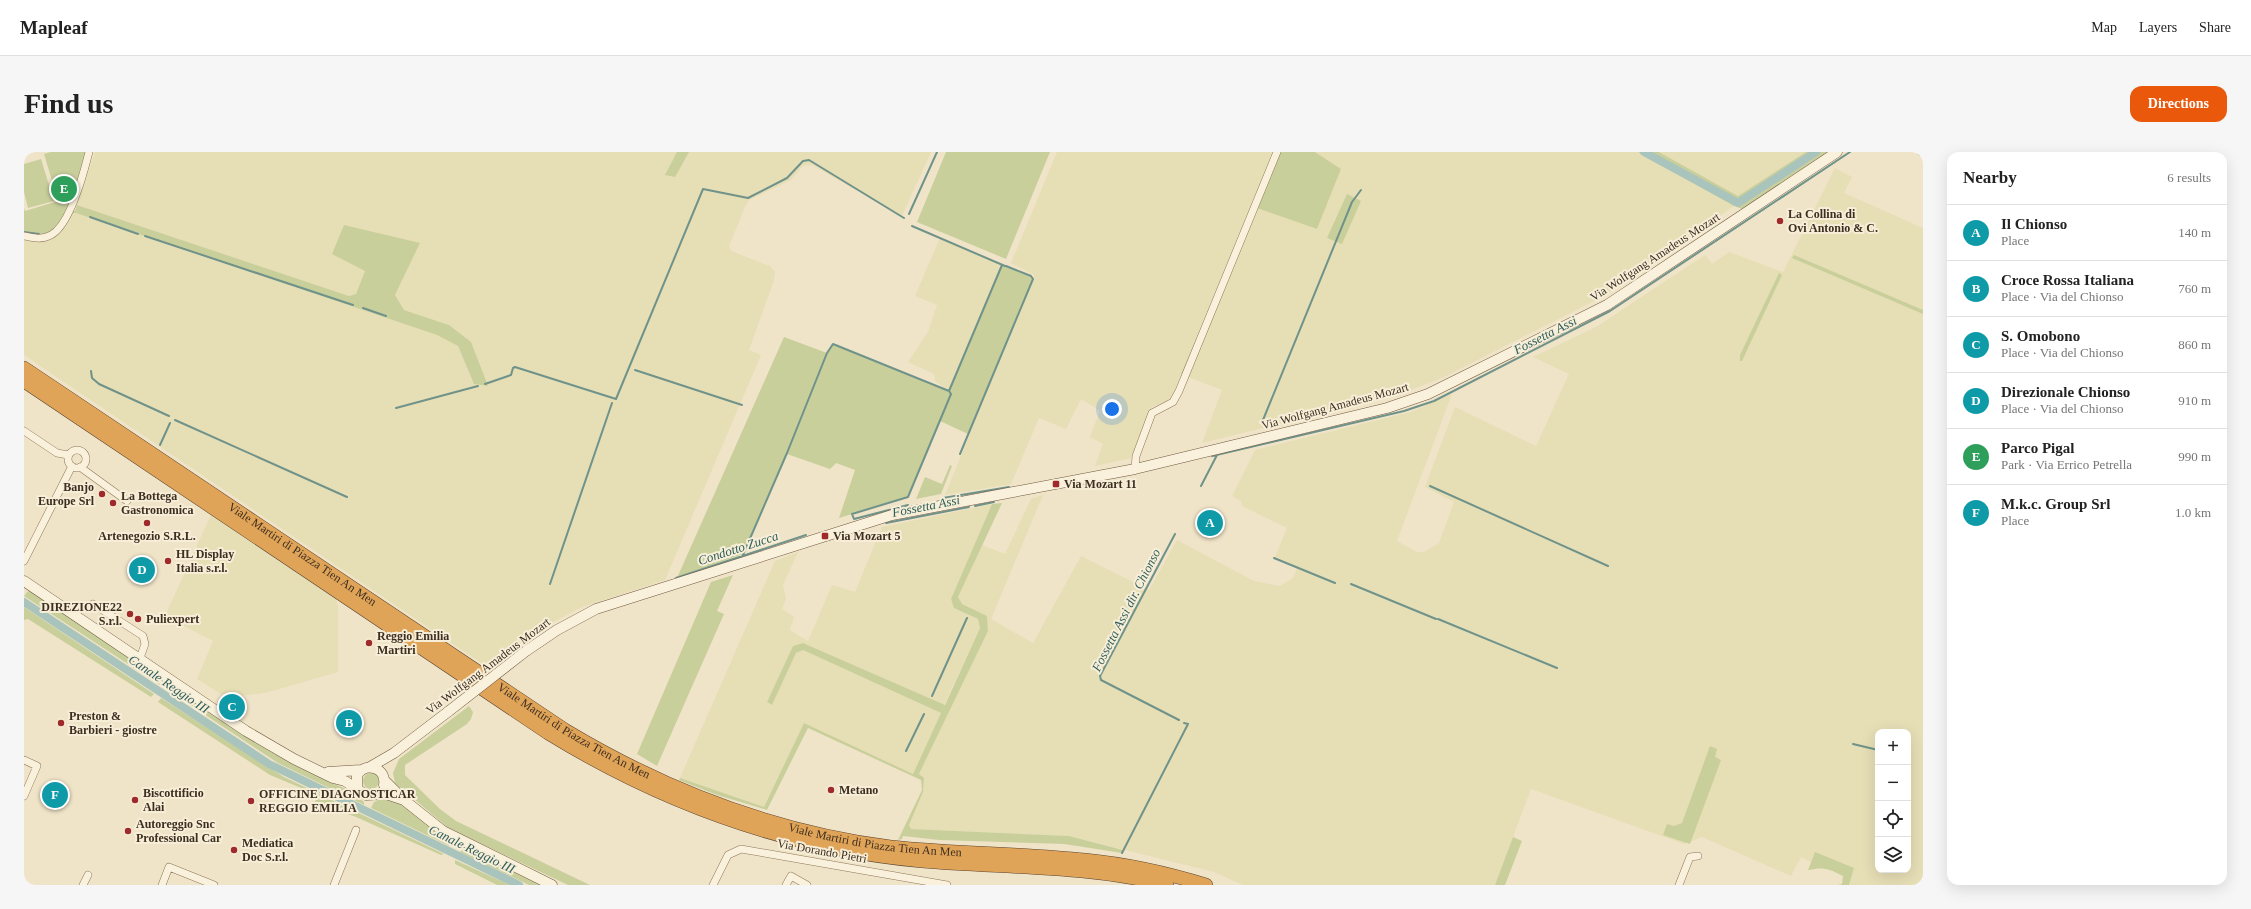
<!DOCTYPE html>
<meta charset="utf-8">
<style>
:root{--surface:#fff;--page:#f6f6f6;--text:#222;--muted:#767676;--line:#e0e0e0;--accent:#ea580c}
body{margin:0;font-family:"Times New Roman",serif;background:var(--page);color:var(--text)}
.controls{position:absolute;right:12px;bottom:12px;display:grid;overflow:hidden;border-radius:8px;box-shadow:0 4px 16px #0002}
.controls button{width:36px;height:36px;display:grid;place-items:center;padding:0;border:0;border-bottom:1px solid var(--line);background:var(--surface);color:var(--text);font:20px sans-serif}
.you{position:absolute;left:1088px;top:257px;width:14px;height:14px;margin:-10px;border:3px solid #fff;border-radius:50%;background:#1a73e8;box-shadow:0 0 0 6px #1a73e833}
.badge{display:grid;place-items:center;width:26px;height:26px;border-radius:50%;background:var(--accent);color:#fff;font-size:13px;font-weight:700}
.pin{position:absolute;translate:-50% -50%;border:2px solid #fff;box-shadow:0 1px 4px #0006}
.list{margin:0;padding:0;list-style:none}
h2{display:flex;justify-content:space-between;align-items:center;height:52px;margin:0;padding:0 16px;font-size:17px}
h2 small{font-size:13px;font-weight:400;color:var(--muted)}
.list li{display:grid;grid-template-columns:26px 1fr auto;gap:12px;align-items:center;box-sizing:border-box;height:56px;padding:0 16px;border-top:1px solid var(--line)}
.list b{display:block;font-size:15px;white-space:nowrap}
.list p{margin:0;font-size:13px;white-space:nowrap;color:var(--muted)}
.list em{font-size:13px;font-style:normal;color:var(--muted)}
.icon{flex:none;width:22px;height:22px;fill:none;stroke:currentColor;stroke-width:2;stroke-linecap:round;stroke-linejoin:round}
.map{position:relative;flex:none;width:1899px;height:733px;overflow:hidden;border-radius:12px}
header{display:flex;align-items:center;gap:24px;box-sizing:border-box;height:56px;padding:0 20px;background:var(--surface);border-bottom:1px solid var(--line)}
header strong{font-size:19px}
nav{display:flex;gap:22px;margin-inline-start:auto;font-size:14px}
.intro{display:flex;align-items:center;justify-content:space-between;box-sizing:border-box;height:96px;padding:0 24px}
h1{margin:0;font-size:28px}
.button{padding:10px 18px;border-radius:12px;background:var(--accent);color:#fff;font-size:14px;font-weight:700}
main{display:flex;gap:24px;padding:0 24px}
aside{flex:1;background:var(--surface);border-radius:12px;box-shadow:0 4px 16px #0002}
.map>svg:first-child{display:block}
.farmland{fill:#e6deb5;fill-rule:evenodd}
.green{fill:#c9cf9b}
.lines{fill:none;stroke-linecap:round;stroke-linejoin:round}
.stream{stroke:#6f938a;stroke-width:2}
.canal{stroke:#a9c4bc;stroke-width:8}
.street-casing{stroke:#8d765c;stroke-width:8}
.secondary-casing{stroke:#6f573f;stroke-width:11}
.highway-casing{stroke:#5b4430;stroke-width:14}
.street{stroke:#faf1dc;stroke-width:7}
.secondary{stroke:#faf1dc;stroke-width:10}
.highway{stroke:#e0a458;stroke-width:13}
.secondary-bridge-casing{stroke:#6f573f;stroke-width:11;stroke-linecap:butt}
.secondary-bridge{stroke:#faf1dc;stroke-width:10}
.poi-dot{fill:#9e2a2b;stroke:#f7eed8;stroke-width:1.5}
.labels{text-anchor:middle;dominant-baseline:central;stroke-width:4;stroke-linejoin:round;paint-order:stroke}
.poi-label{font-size:12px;font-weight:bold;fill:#3d2e20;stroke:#f7eed8;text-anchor:start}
.street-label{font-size:12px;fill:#3d2e20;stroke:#f7eed8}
.water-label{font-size:13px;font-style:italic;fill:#2f5d5a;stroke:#f7eed8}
</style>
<header>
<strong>Mapleaf</strong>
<nav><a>Map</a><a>Layers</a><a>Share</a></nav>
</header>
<div class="intro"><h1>Find us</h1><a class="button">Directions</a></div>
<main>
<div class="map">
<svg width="1899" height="733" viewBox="0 0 1899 733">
<rect width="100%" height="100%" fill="#f0e4c8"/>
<!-- farmland -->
<path class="farmland" d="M71,0H907L878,64L788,13L779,14L767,28L725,48L721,55L705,94L707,99L746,114L751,120L750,128L725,198L737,203L641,428L558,455L520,475L463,515L0,203V87L10,90L26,88L48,61H52L413,183L434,194L450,232L464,234L425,173L380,158L371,143L396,91L341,119L332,142L325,144L53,53Z
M1033,0H1249L1146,249L1128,255L1108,306L1071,314L1079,292L1066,285L1076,259L1057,247L1042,277L1015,266L987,332L921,343L1009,127L1010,123L987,111Z
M1291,0H1614L1710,54L1580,144L1418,226L1376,242L1178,291L1198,238L1164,225L1233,55L1293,77L1317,17Z
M1635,0H1782L1714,44Z
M1811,16L1828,25L1820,41L1899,76V733H1825L1830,716L1791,701L1787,710L1777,705L1767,724L1678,685L1660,692L1507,637L1471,733H1219L1190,720L1045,684L887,677L885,673L899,640L900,626L895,622L964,479L963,464L938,452L934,445L958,393L981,402L1007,347L1019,343L967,467L1009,491L1057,404L1125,438L1153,388L1230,429L1256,434L1269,426L1273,416L1251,405L1263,376L1218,354L1217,349L1208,344L1231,298L1387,260L1428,242L1373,389L1393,400H1400L1415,391L1430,350L1401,335L1431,255L1512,294L1545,222L1509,205L1572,175L1681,103L1688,112L1705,100L1759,120ZM1854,580H1884V718H1854Z
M916,86L978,113L925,239L911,229L910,222L884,210L904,180L913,153L891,144Z
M968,352L927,447L930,456L954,467L956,476L920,553L779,491L769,494L743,550L748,553L772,501L779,498L917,561L889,622L780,571L740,655L656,626L751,409L774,400L759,433L762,447L758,457L770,465L766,478L784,489L808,433L831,440L858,375Z
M187,363L258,411L311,444L314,454V520L241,541L214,544L197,542L173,527L189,489L141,464Z"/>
<!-- green -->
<path class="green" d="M27,0H63C56,23 45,68 24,81C17,86 7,83 0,81V56L1,59L34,49L20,2Z
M653,0H665L651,25L641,23Z
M922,0H1026L982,107L893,70Z
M1253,0H1291L1317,17L1293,77L1233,56L1164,225L1157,222Z
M1614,0H1635L1714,44L1782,0H1808L1721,58L1710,54Z
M17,7L30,49L4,56L0,40V12Z
M1323,42L1337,49L1318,92L1303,86Z
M53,53L325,144L332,142L341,119L308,102L320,73L396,91L371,143L380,158L425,173L447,190L464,234L450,232L434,194L413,183L52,61H48C38,79 29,93 6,89L19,88L49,59H51Z
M1770,103L1899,158V162L1768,106Z
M978,113L1007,124L1009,127L944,282L916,269L884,345L815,366L831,318L812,311L806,317L763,302L719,402L653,426L760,185L803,201L809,192L925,239Z
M1755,121L1758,123L1718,209H1716V203Z
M926,313L928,314L917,342L892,347L901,325L918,332Z
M978,351L934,445L938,452L963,464L964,479L895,622L900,626L899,640L885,673L887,677L1045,684L1099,698L1098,701L1040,692L915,688L879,684L878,687L874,688L898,638L897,628L784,576L743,658L693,643L655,628L656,626L740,655L780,571L889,622L917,561L779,498L772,501L748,553L743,550L769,494L779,491L921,553L956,476L954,467L930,456L927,447L968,352Z
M709,423L693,459L700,462L633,614L613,602L687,430Z
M4,439L11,440L136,523V533L0,444Z
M0,455L130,542L127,545L4,467L0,468Z
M147,534H150L306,630L327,639L340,650V653L254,611L142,537Z
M137,546L260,625L420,702L417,703L332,665L291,650L294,643L246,623L134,550Z
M445,554L449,560L447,567L443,572L381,613V623L416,657L432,669L566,733H544L439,683L422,674L371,631L369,621L375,607Z
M1686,594L1693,597L1691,605L1697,608L1666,692L1639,683L1643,672L1650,674L1658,671Z
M339 629a8 8 0 1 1 16 0a8 8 0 1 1-16 0Z
M357,646L376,649L426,687L425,694L347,656L350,650Z
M1489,685L1498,689L1481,733H1471Z
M442,695L519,733H505L436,700Z
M1791,700L1830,716L1825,733H1814L1818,732L1819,724C1804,716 1799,715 1784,718Z
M431,708L486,733H473L431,712Z"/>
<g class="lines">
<!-- stream -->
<path class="stream" d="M885,62L913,0
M66,65L114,82
M888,74L981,114
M0,80L15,82
M121,84L329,153
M339,156L362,164
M611,218L718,253
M67,219L68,226L75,232L145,264
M461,232L487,223L489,216L491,215L592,247L679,37L724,46L763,26L779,9L785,8L880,66
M372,256L454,234
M151,268L323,345
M1239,268L1328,50L1337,38
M136,293L146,271
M936,302L1009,127L1007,124L982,114
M1188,304L1380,259L1410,249L1586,159L1826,0
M1177,334L1193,303
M1406,334L1584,414
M919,346L985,335
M884,353L830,367L828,362L884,345L927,242L925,239L978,113
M951,354L970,350
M862,371L945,355
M1151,382L1076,524L1077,528L1155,568
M718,405L763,301L803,201L809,192L925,239
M1250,406L1311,431
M652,426L782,383
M526,432L588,251
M1327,432L1412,467
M1414,467L1533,516
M908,544L943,466
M1829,592L1854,598
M882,599L900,562
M1098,701L1164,572L1160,571"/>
<!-- canal -->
<path class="canal" d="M1620,0L1714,51L1792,0
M1897,0L1899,1
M0,450L245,612L495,733"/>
<!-- street casing -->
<g class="street-casing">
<path id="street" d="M0,84C9,86 18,88 27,83C46,73 60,20 65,0
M0,279L33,301L44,303
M44 307a9 9 0 1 1 18 0a9 9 0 1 1-18 0Z
M56,315L103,349
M1111,317L1112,304L1128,261L1149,250L1155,239L1253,0
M0,409L48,314
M69,452L119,484L121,492L116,506
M0,608L13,614L0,644
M59,733L64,723
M138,733L145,715L190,733
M310,733L332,678
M689,733L704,703L717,697L923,733
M762,733L767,724L783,733
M1655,733L1666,705L1674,704"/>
</g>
<!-- secondary casing -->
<g class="secondary-casing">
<path id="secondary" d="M0,429L222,579L270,607L309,626L321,629L342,643L362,642L380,648
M502,499L533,478L572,457L868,363L1111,317L1363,256L1404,242L1583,153L1813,0
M346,615L370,601L425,559
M304,620L337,618
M360,628L380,648L419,679L528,733
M333,636V623C342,609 363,616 360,633"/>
</g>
<!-- highway casing -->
<g class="highway-casing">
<g id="highway">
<path id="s1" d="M0,216L541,578C641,638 750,680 867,695C931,702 996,701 1061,708C1102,712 1143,721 1182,733"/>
<path d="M0,229L524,581C638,651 764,697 898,709C980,716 1062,713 1143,733"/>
</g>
</g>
<!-- street -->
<use href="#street" class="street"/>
<!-- secondary -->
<use href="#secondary" class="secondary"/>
<!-- highway -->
<use href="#highway" class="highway"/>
<!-- secondary-bridge casing -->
<g class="secondary-bridge-casing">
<path id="secondary-bridge" d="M425,559L502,499"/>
</g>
<!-- secondary-bridge -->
<use href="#secondary-bridge" class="secondary-bridge"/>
</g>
<!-- markers -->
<g class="poi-dot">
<circle cx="1756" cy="69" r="4"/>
<rect x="1028" y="328" width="8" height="8" rx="2"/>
<circle cx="78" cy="342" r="4"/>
<circle cx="89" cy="351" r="4"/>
<circle cx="123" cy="371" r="4"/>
<rect x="797" y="380" width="8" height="8" rx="2"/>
<circle cx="144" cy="409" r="4"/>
<circle cx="106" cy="462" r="4"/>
<circle cx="114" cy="467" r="4"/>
<circle cx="345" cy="491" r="4"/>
<circle cx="37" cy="571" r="4"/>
<circle cx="807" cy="638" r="4"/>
<circle cx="111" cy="648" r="4"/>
<circle cx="227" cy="649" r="4"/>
<circle cx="104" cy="679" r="4"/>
<circle cx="210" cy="698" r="4"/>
</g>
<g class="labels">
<!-- poi labels -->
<g class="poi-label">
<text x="1764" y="62">La Collina di<tspan x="1764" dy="14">Ovi Antonio &amp; C.</tspan></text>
<text x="1040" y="332">Via Mozart 11</text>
<text x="70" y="335" text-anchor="end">Banjo<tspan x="70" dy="14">Europe Srl</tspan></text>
<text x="97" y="344">La Bottega<tspan x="97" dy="14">Gastronomica</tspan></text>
<text x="123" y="384" text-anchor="middle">Artenegozio S.R.L.</text>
<text x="809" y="384">Via Mozart 5</text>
<text x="152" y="402">HL Display<tspan x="152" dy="14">Italia s.r.l.</tspan></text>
<text x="98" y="455" text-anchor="end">DIREZIONE22<tspan x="98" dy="14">S.r.l.</tspan></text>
<text x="122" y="467">Puliexpert</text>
<text x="353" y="484">Reggio Emilia<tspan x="353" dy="14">Martiri</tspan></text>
<text x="45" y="564">Preston &amp;<tspan x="45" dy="14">Barbieri - giostre</tspan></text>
<text x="815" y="638">Metano</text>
<text x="119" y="641">Biscottificio<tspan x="119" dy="14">Alai</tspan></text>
<text x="235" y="642">OFFICINE DIAGNOSTICAR<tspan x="235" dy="14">REGGIO EMILIA</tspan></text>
<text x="112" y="672">Autoreggio Snc<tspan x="112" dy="14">Professional Car</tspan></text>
<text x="218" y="691">Mediatica<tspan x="218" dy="14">Doc S.r.l.</tspan></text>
</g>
<!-- street labels -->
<g class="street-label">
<text transform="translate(1631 105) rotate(-33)">Via Wolfgang Amadeus Mozart</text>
<text transform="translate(1311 254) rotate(-15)">Via Wolfgang Amadeus Mozart</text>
<text stroke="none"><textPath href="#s1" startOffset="335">Viale Martiri di Piazza Tien An Men</textPath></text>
<text transform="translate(464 514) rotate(-37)">Via Wolfgang Amadeus Mozart</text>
<text stroke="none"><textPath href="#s1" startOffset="659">Viale Martiri di Piazza Tien An Men</textPath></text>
<text stroke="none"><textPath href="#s1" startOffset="983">Viale Martiri di Piazza Tien An Men</textPath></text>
<text transform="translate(798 699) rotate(10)">Via Dorando Pietri</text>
</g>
<!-- water labels -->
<g class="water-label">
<text transform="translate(1521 183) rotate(-27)">Fossetta Assi</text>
<text transform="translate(902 354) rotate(-11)">Fossetta Assi</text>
<text transform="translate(714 396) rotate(-18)">Condotto Zucca</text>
<text transform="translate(1102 458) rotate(-63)">Fossetta Assi dir. Chionso</text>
<text transform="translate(145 532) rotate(34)">Canale Reggio III</text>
<text transform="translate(448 697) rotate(26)">Canale Reggio III</text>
</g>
</g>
</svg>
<div class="controls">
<button>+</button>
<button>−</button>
<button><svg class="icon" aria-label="locate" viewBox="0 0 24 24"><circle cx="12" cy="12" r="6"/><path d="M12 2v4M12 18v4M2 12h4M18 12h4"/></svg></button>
<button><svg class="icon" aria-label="layers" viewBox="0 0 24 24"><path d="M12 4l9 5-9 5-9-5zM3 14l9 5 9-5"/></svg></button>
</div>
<div class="you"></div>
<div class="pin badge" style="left:1186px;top:371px;background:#0f9aa8">A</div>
<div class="pin badge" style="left:325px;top:571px;background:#0f9aa8">B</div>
<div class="pin badge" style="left:208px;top:555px;background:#0f9aa8">C</div>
<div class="pin badge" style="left:118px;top:418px;background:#0f9aa8">D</div>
<div class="pin badge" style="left:40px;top:37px;background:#2e9e5b">E</div>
<div class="pin badge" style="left:31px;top:643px;background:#0f9aa8">F</div>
</div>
<aside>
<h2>Nearby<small>6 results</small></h2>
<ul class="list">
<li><span class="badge" style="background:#0f9aa8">A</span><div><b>Il Chionso</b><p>Place</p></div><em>140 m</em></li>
<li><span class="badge" style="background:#0f9aa8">B</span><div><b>Croce Rossa Italiana</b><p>Place · Via del Chionso</p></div><em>760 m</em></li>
<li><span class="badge" style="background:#0f9aa8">C</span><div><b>S. Omobono</b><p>Place · Via del Chionso</p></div><em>860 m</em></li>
<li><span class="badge" style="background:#0f9aa8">D</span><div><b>Direzionale Chionso</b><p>Place · Via del Chionso</p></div><em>910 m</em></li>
<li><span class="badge" style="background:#2e9e5b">E</span><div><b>Parco Pigal</b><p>Park · Via Errico Petrella</p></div><em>990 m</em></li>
<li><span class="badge" style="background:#0f9aa8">F</span><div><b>M.k.c. Group Srl</b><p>Place</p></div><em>1.0 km</em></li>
</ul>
</aside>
</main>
